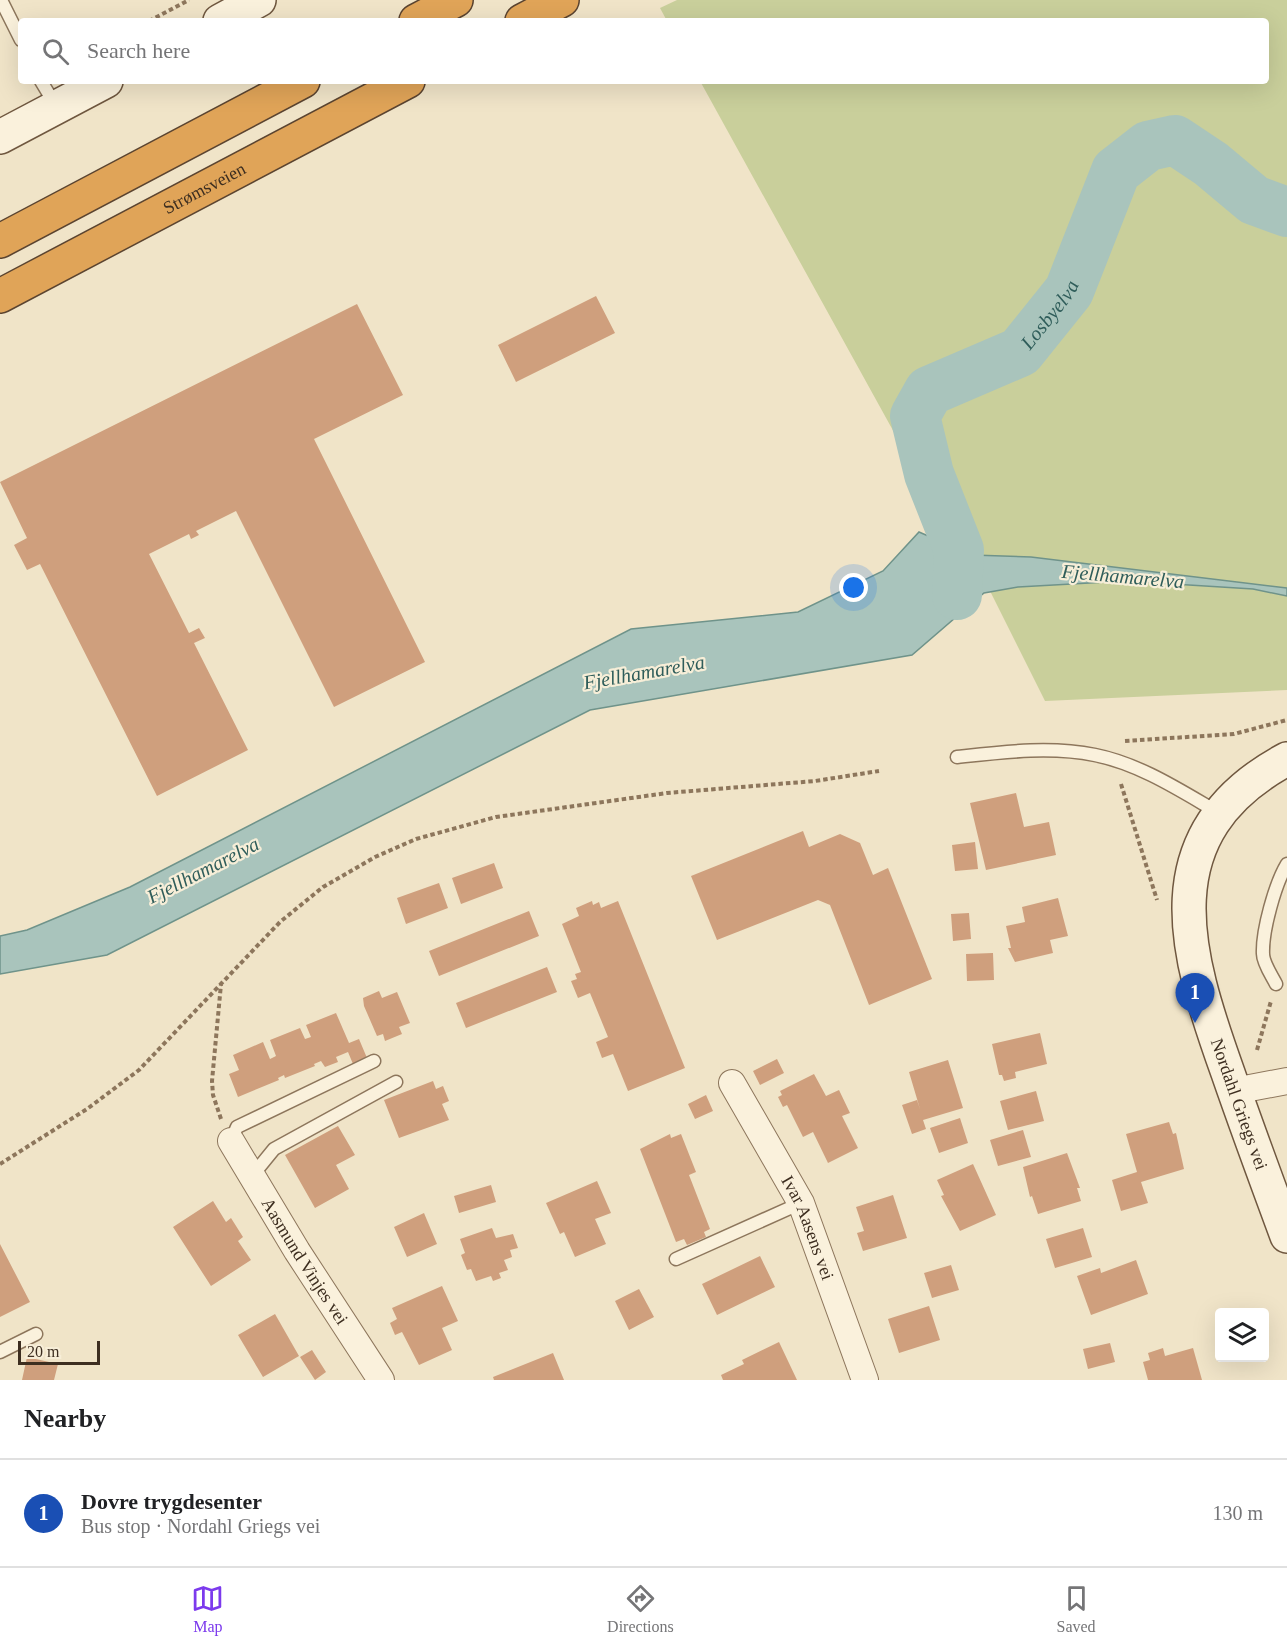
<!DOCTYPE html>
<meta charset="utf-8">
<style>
:root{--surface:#fff;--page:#f2f2f2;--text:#202124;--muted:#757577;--line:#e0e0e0;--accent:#7c3aed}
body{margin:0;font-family:Georgia,serif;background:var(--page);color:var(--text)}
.controls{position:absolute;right:18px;bottom:18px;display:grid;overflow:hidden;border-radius:6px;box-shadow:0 6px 24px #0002}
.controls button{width:54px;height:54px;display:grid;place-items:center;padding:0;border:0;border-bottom:2px solid var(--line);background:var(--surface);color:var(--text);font:30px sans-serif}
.scale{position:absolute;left:18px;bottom:15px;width:82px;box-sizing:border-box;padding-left:6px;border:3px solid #3d2e20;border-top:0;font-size:16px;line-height:21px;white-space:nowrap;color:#3d2e20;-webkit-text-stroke:4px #f7eed8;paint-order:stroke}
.you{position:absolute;left:854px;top:588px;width:21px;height:21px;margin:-15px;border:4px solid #fff;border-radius:50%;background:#1a73e8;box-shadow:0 0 0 9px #1a73e833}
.badge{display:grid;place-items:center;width:39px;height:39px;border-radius:50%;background:var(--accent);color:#fff;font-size:20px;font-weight:700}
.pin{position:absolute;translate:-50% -50px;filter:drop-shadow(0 2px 3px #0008)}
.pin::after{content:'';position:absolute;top:32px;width:21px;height:18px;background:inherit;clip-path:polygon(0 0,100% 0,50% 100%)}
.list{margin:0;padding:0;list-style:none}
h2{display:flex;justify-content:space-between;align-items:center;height:78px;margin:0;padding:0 24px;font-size:26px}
h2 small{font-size:20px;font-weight:400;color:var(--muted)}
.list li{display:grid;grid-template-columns:39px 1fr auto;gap:18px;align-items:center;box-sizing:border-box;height:108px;padding:0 24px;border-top:2px solid var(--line)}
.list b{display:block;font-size:22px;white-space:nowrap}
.list p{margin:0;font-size:20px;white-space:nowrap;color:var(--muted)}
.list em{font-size:20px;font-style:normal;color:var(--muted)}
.icon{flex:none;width:33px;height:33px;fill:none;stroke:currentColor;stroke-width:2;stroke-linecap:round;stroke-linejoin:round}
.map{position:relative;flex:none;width:1287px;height:1380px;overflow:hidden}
.search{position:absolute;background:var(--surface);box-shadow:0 6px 24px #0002;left:18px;right:18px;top:18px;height:66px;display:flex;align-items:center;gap:15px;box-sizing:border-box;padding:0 21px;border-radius:6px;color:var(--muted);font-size:22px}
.sheet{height:186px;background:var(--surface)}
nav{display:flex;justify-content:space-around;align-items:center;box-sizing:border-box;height:84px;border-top:2px solid var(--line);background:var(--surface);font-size:16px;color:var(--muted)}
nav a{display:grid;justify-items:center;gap:3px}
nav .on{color:var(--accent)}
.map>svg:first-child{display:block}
.green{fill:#c9cf9b}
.water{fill:#a9c4bc;stroke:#6f938a;stroke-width:1.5}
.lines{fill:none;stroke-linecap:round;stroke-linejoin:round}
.river{stroke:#a9c4bc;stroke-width:50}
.building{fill:#cf9f7d}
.lane-casing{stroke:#8d765c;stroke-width:15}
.street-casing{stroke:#8d765c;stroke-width:28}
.secondary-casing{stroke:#6f573f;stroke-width:36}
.highway-casing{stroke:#5b4430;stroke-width:36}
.path{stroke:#8d765c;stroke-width:4;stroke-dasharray:4.5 3;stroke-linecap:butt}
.lane{stroke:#faf1dc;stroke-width:12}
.street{stroke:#faf1dc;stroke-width:26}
.secondary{stroke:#faf1dc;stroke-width:33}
.highway{stroke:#e0a458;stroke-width:33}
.labels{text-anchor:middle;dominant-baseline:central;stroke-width:4.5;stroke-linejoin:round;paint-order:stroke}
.street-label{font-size:18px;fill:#3d2e20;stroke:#f7eed8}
.water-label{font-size:20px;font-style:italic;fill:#2f5d5a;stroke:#f7eed8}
</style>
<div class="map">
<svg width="1287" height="1380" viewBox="0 0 1287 1380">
<rect width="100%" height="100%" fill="#f0e4c8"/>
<!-- green -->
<path class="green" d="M677,0H1287V690L1045,701L972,555L959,550L700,81H1266V21H667L660,8Z"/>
<!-- water -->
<path class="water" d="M919,532L972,555L1031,557L1287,588V596L1253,589L1125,581L1018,587L984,593L912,655L590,710L107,955L0,974V936L27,930L130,887L631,629L798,612L883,571Z"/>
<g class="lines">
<!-- river -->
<path class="river" id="s1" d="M957,595L959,550L929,474L915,416L929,391L1020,352L1069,291L1116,171L1148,146L1175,140L1211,164L1254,200L1287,212"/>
</g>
<!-- building -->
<path class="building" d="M596,296L615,333L516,382L498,345Z
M357,304L403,395L314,439L425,662L334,707L236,511L196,531L199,535L191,539L189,534L149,554L189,633L199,628L205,638L194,643L248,750L157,796L40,564L27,570L14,545L27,538L0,482Z
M1016,793L1024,827L1049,822L1056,855L986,870L970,803Z
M803,831L809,847L840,834L860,843L873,875L888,868L932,979L869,1005L830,905L818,900L717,940L691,876Z
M975,842L978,869L955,871L952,845Z
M494,863L503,888L461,904L452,878Z
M439,883L448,908L406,924L397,898Z
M1058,898L1068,936L1050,940L1053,953L1015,962L1008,948H1011L1006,926L1025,922L1022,907Z
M592,901L593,905L599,902L601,908L618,901L685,1068L628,1091L613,1054L602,1058L596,1042L608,1037L590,993L578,998L571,981L577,979L575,974L581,972L562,924L579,916L576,908Z
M529,911L539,936L439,976L429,951Z
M969,913L971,939L953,941L951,914Z
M993,953L994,980L967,981L966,954Z
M547,967L557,992L466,1028L456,1003Z
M379,991L382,998L397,992L410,1023L399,1027L402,1034L385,1041L383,1034L377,1036L364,1006L363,998Z
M336,1013L349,1043L359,1039L367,1058L353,1064L348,1052L336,1057L338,1062L325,1067L321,1061L314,1064L315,1066L285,1078L284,1075L278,1078L279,1080L238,1097L229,1074L239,1070L233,1055L263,1042L270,1059L276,1056L270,1040L300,1028L305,1039L311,1037L306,1025Z
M1040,1033L1047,1064L1015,1072L1016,1078L1004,1081L1002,1075H999L992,1044Z
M777,1059L784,1073L760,1085L753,1071Z
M948,1060L963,1108L923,1120L926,1129L912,1134L902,1105L917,1100L920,1109L909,1072Z
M814,1074L826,1096L839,1090L850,1113L842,1116L858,1148L828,1163L813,1132L803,1137L787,1105L783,1107L778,1097L782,1095L780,1091Z
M433,1081L436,1089L443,1086L449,1101L442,1104L449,1120L399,1138L384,1100Z
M1036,1091L1044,1121L1008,1130L1000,1101Z
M706,1095L713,1111L695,1119L688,1104Z
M960,1118L968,1143L939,1153L930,1128Z
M1169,1122L1173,1134L1176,1133L1184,1169L1141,1182L1148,1203L1121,1211L1112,1180L1137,1172L1126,1134Z
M338,1126L355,1155L336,1165L349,1189L315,1208L285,1155Z
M1023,1130L1031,1157L998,1166L990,1140Z
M670,1134L671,1138L681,1134L696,1172L689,1175L710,1229L704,1232L706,1237L687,1245L684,1239L676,1242L640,1149Z
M1067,1153L1080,1188H1077L1081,1201L1038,1214L1032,1196L1030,1197L1023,1167Z
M973,1164L996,1215L960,1231L941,1196L944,1195L937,1180Z
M597,1181L611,1213L595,1219L606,1244L575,1257L564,1232L560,1234L546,1203Z
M491,1185L496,1202L459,1213L454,1196Z
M893,1195L907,1238L863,1251L857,1233L864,1231L856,1207Z
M213,1201L226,1222L231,1218L243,1237L238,1241L251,1260L211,1286L173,1227Z
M424,1213L437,1244L407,1257L394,1227Z
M492,1228L496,1238L513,1234L518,1248L510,1250L512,1257L504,1260L508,1270L499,1273L501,1278L493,1281L491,1276L476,1281L471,1269L467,1270L461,1255L465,1253L460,1239Z
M1083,1228L1092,1257L1055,1268L1046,1239Z
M0,1244L30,1302L0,1317Z
M760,1256L775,1287L717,1315L702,1284Z
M1136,1260L1148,1294L1091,1315L1077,1276L1100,1268L1101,1273Z
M951,1265L959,1290L932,1298L924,1273Z
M442,1286L458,1321L442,1328L452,1350L419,1365L402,1332L395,1335L390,1323L397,1319L392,1308Z
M639,1289L654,1317L629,1330L615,1301Z
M929,1306L940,1340L899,1353L888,1319Z
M275,1314L299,1356L263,1377L238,1335Z
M779,1342L797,1380H723L721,1375L744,1364L742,1360Z
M1110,1343L1115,1362L1088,1369L1083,1349Z
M1163,1348L1165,1356L1193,1348L1202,1380H1148L1143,1362L1150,1360L1148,1353Z
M312,1350L326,1372L315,1380L300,1357Z
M553,1353L564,1380H494L493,1377Z
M27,1357L58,1364L54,1380H22Z"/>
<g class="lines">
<!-- lane casing -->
<g class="lane-casing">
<path id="lane" d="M1,0L21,40
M41,81L56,106
M957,757C1003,752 1050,746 1095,755C1140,764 1181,791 1219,813
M1276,984C1272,976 1263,963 1263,954C1262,931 1275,884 1287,864
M231,1141L237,1127L374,1061
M252,1176L274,1149L396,1082
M676,1259L801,1203
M0,1352L36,1334"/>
</g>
<!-- street casing -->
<g class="street-casing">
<g id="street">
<path id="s2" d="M732,1083L801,1203L865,1380"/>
<path d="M1234,1091L1287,1081"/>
<path id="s3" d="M231,1141L297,1251L381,1380"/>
</g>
</g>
<!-- secondary casing -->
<g class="secondary-casing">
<g id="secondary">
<path d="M220,21L259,0"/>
<path d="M0,137L106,81"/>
<path id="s4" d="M1287,759C1148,833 1185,953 1228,1073C1247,1128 1267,1182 1287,1236"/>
</g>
</g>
<!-- highway casing -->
<g class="highway-casing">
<g id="highway">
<path d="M416,21L456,0"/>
<path d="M522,21L562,0"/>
<path d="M0,241L303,81"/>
<path id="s5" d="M0,296L408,81"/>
</g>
</g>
<!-- path -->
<path class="path" d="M149,21L189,0
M1125,741L1234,734L1287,720
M1121,784L1157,900
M1257,1050L1271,1001
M221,1119L213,1095L212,1081L221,984
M0,1164L87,1109L139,1070L280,922L323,887L375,857L416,839L496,817L667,793L815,781L879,771"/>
<!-- lane -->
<use href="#lane" class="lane"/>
<!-- street -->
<use href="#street" class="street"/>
<!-- secondary -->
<use href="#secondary" class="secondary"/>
<!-- highway -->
<use href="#highway" class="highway"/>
</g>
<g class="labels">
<!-- street labels -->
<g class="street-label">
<text stroke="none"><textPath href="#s5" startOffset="231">Strømsveien</textPath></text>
<text stroke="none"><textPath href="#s4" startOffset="392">Nordahl Griegs vei</textPath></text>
<text stroke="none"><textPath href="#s2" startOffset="164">Ivar Aasens vei</textPath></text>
<text stroke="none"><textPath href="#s3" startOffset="141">Aasmund Vinjes vei</textPath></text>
</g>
<!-- water labels -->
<g class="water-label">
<text stroke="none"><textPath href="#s1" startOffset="362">Losbyelva</textPath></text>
<text transform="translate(1123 576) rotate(5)">Fjellhamarelva</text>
<text transform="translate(644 672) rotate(-10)">Fjellhamarelva</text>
<text transform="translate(203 870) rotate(-27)">Fjellhamarelva</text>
</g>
</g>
</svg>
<div class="controls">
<button><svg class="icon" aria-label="layers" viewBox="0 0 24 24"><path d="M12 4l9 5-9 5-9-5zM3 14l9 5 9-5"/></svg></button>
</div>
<div class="scale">20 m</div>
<div class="you"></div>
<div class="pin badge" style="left:1195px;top:1023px;background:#1a4fb4">1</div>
<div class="search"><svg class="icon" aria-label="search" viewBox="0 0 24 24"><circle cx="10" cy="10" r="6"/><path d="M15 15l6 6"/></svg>Search here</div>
</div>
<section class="sheet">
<h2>Nearby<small></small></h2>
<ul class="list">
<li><span class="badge" style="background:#1a4fb4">1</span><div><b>Dovre trygdesenter</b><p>Bus stop · Nordahl Griegs vei</p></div><em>130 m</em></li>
</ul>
</section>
<nav>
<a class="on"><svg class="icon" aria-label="map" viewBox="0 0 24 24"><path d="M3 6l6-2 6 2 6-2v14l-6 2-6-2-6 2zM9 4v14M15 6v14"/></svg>Map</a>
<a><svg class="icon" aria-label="directions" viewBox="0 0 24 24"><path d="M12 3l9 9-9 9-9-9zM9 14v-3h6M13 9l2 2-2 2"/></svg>Directions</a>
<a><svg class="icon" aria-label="saved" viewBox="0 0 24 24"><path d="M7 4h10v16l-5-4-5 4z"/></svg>Saved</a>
</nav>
